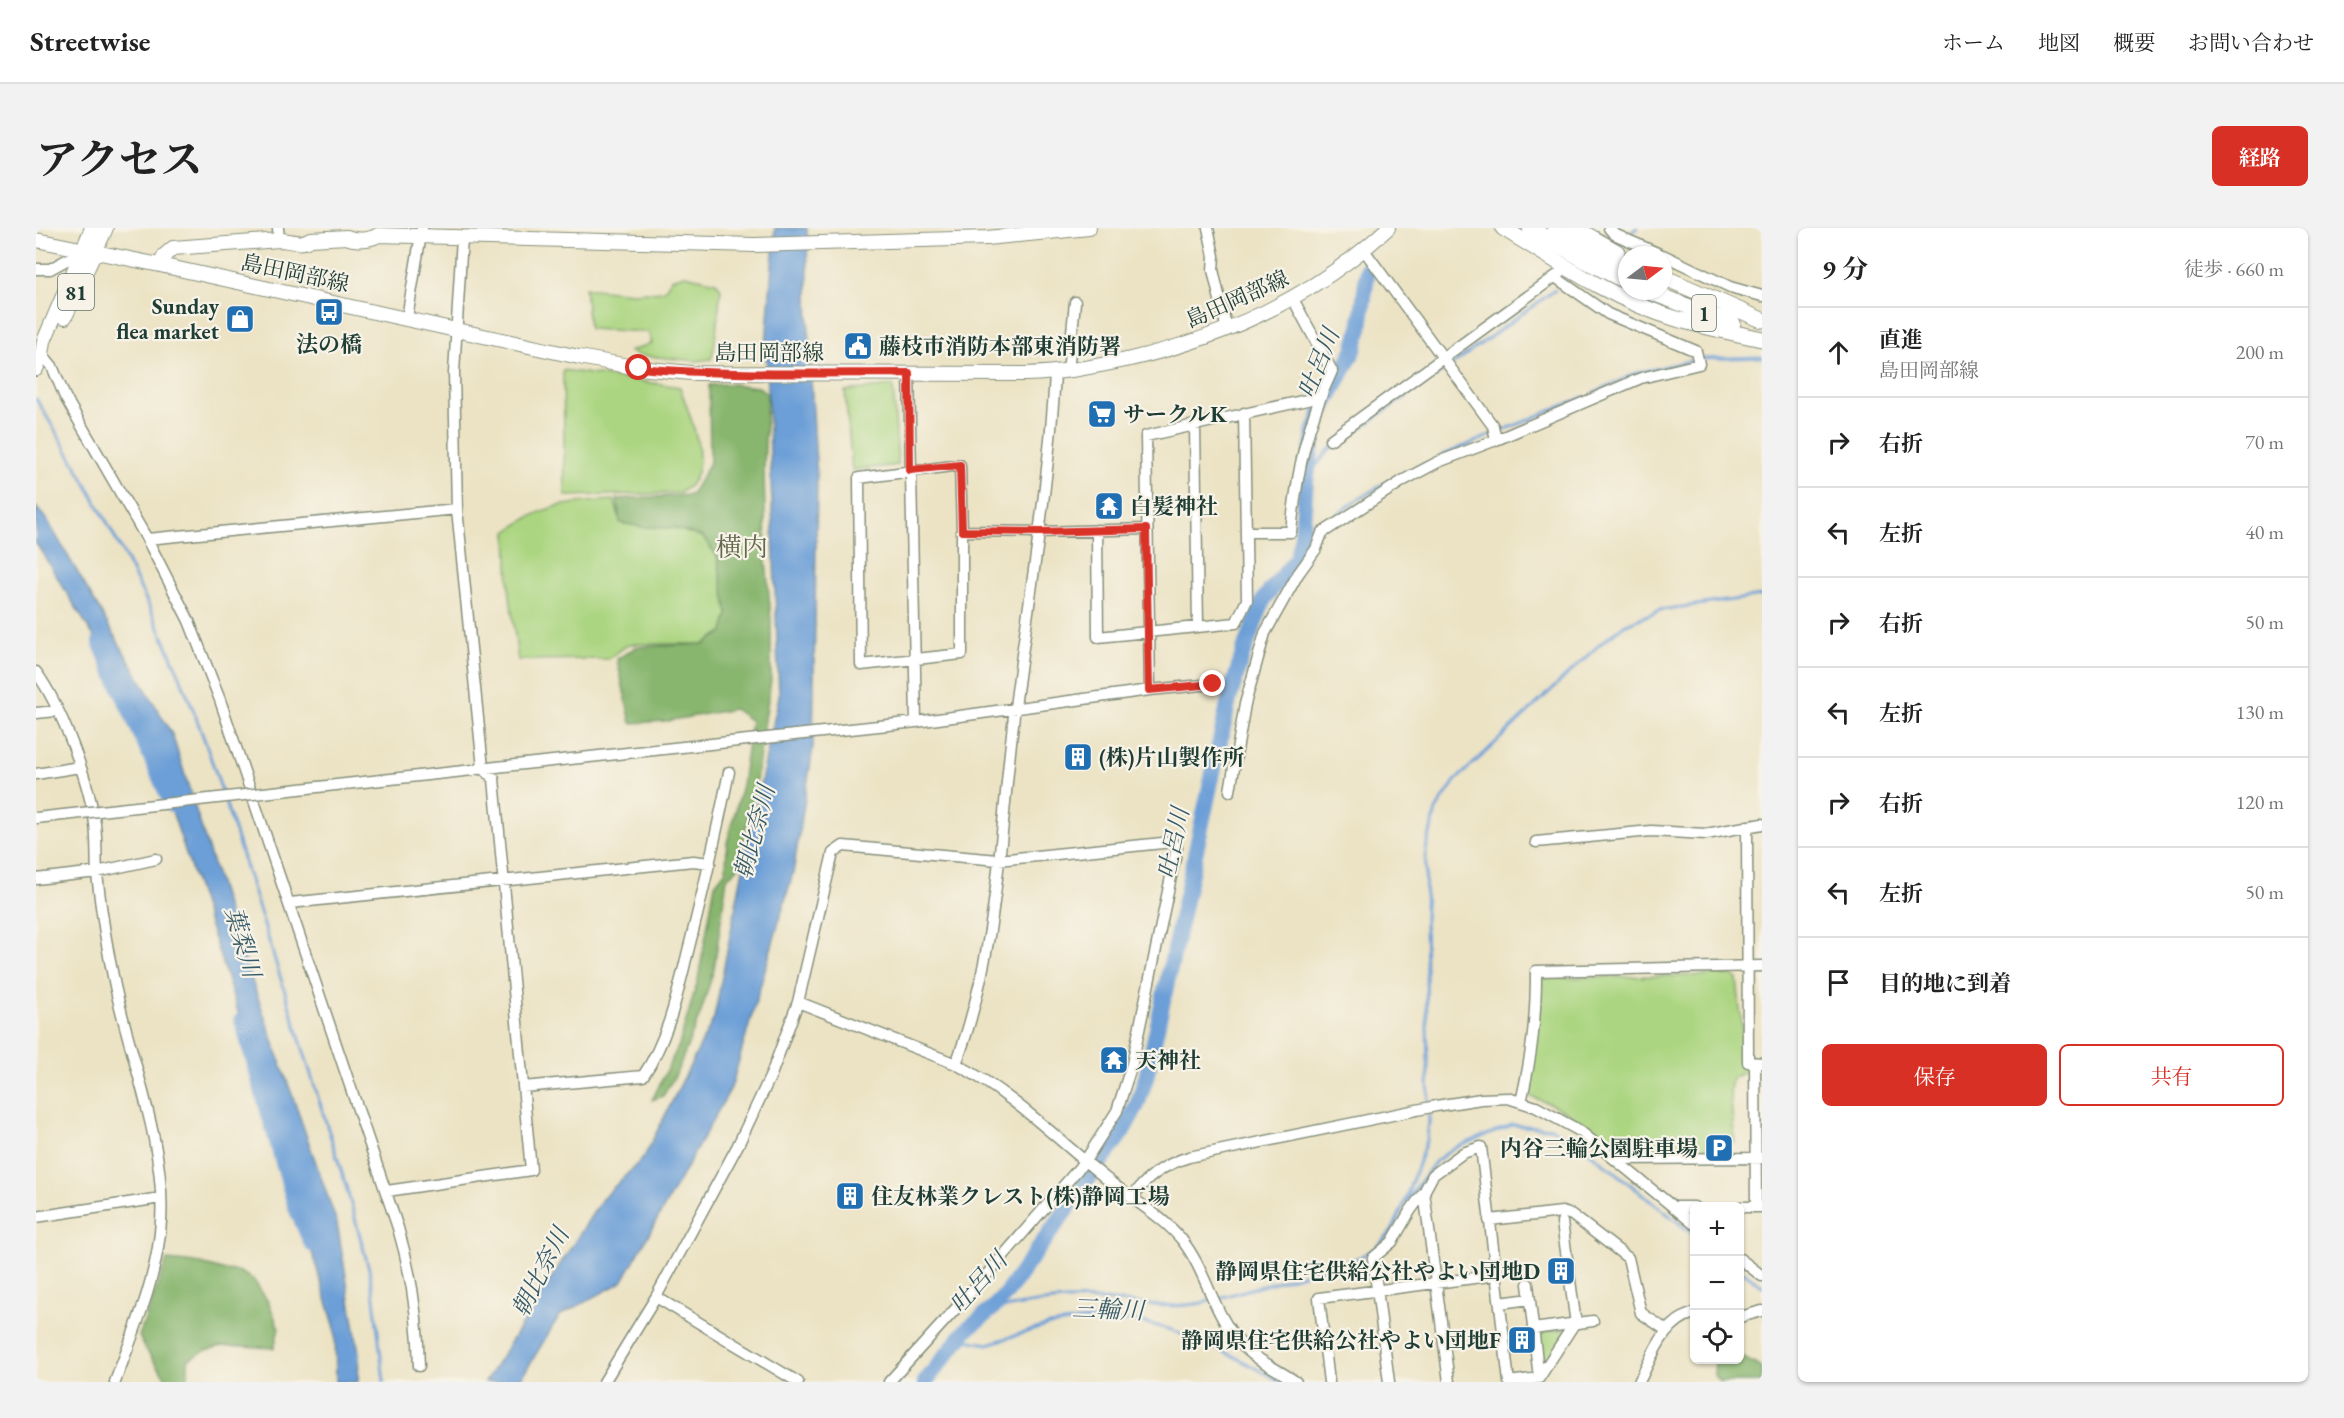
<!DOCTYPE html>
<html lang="ja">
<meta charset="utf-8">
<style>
:root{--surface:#fff;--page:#f2f2f2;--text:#222;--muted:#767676;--line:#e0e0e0;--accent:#d93025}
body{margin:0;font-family:"EB Garamond","Noto Serif JP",serif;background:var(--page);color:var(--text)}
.controls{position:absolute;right:18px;bottom:18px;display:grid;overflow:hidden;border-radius:9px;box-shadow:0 2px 4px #0004}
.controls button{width:54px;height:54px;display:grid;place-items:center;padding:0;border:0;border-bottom:2px solid var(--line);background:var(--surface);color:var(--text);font:30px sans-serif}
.compass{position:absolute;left:1582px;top:18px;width:54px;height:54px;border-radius:50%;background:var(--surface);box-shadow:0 2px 4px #0004;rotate:74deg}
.stop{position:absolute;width:18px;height:18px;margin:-14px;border:4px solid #d93025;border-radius:50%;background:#fff}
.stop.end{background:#d93025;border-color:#fff;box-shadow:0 2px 6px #0008}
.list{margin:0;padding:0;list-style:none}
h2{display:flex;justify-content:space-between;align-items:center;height:78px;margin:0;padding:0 24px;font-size:26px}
h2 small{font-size:20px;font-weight:400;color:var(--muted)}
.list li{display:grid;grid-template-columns:39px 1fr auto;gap:18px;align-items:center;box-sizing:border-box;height:90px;padding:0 24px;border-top:2px solid var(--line)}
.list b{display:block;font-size:22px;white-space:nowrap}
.list p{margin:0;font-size:20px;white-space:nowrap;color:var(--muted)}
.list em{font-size:20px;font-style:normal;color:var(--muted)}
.actions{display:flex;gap:12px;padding:18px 24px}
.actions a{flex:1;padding:14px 0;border:2px solid var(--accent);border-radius:9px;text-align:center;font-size:21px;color:var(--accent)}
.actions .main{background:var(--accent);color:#fff}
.icon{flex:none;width:33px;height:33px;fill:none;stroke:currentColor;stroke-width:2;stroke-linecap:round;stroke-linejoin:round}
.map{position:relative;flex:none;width:1726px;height:1154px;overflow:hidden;border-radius:9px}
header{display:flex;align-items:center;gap:36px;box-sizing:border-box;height:84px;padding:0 30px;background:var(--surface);border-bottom:2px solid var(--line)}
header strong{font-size:28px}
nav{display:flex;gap:33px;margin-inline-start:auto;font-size:21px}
.intro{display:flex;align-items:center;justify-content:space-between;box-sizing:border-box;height:144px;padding:0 36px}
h1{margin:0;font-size:42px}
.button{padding:15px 27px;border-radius:9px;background:var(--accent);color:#fff;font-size:21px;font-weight:700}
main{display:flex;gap:36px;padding:0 36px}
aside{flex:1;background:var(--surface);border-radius:9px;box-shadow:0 2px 4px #0004}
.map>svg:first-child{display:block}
.green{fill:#abd580;stroke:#65895a;stroke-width:1.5}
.forest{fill:#88b66e;stroke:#547a51;stroke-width:1.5}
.water{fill:#6c9fd7;stroke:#466e86;stroke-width:1.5}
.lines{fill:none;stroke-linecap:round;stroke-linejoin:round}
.stream{stroke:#6c9fd7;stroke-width:3}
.river{stroke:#6c9fd7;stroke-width:16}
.minor-casing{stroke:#86907c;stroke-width:13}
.major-casing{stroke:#86907c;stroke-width:16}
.highway-casing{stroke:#86907c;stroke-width:17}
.minor{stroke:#fff;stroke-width:10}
.major{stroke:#fff;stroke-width:14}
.highway{stroke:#fff;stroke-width:15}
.minor-bridge-casing{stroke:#86907c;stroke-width:13;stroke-linecap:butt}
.minor-bridge{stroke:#fff;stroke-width:10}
.route{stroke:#d93025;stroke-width:8}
.labels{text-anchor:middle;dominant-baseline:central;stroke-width:4.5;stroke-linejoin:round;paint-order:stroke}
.shield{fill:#f7f3e8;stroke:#60746a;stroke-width:1.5}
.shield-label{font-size:21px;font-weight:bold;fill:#1f3d34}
.street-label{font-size:22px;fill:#1f3d34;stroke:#f7f3e8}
.poi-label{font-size:22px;font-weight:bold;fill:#1f3d34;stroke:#f7f3e8;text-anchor:start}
.water-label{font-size:24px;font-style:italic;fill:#365a65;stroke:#f7f3e8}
.quarter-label{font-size:26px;fill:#64684c;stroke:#f7f3e8}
</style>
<header>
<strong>Streetwise</strong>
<nav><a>ホーム</a><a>地図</a><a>概要</a><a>お問い合わせ</a></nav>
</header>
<div class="intro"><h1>アクセス</h1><a class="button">経路</a></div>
<main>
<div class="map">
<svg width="1726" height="1154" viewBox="0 0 1726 1154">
<rect width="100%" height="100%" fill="#f7f3e8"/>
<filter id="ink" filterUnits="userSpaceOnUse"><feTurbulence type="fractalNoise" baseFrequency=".0167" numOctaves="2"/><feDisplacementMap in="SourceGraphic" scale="12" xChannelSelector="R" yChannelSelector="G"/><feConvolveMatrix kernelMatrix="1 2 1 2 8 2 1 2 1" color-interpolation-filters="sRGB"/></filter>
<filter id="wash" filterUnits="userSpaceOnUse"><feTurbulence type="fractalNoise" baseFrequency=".008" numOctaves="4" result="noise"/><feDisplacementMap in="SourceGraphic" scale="24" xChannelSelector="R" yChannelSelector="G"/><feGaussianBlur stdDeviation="1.35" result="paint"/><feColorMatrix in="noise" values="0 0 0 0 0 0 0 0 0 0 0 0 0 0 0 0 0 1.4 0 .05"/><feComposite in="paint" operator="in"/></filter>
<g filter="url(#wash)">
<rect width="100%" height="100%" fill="#ece3c4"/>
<!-- green -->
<path class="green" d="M649,47L680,54L685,61C683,73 679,126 675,131L660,133L602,127L594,123L616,115L612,104L553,101L549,60L597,65L628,63L635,51Z
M527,142L644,159C652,185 675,231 655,256C653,259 647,262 644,265L529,268Z
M857,158L862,237L816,242L809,163Z
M578,272L585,295L607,299L638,300L667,309L681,328L687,351L692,386L687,404L668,416H593L572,431L482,432L473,360L471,304C508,275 533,275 578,272Z
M1696,747L1701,751L1710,843L1696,850L1694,864L1699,915L1671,914L1670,924L1577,920L1546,893L1515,876L1487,866L1503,750Z
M1532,1101L1507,1141L1502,1104Z"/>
<!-- forest -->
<path class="forest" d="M694,156L723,159L731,166L728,241L730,332L735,392V451L720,552L702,640L691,650L678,741L665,784L640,846L627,868L616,872L643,817L662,752L679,656L690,642L691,615L706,557L715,493L698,481L631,493L595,495L581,431L600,419L668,416L687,404L692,386L681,328L667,309L638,300L607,299L584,295L581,271L655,267L674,235L673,157Z
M131,1032L162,1035L186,1042L202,1043L217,1051L233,1075L243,1100L238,1120C203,1119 183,1111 152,1132V1154H132C123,1137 110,1126 103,1108Z
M1704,1128L1726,1140V1154H1683L1678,1147L1679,1132H1704Z"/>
<!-- water -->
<path class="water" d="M739,0H771L773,117L781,252L777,520L757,645L695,860L586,1054L523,1088L483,1154H449L566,971L608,929L678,790L712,615L743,468L730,116Z
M0,279L11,292L136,506L193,687L301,995L323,1125L322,1154H300L299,1100L212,814L102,480L0,315Z"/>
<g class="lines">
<!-- stream -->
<path class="stream" d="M1596,4L1601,0
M1665,131L1726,129
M1417,136L1519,62
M1557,165L1600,145L1658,132
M0,171C77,295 143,427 187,567
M1407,227L1548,169
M1270,253L1279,239L1293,222L1411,140
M1290,297C1316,271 1354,252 1388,236
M1260,331L1281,306
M189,573L310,958L333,1041L338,1070L348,1154
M1368,976L1391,910L1393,894L1389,694L1390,621L1400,582L1419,553L1564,416L1588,397L1624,382L1726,368
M1704,1041L1726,1058
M1180,1071L1302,1036L1322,1030L1340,1020L1356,1003L1368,976L1400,933L1416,921L1476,897L1515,900L1542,915L1658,1007
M955,1082C991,1076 1026,1070 1062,1072C1101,1074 1136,1083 1174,1073
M925,1111L952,1116L1013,1097L1049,1092L1103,1093L1136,1102L1197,1128L1246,1154"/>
<!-- river -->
<path class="river" d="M64,414L136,577
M206,792L260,980L276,1016
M889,1154L931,1101L955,1082L969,1067L1087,903L1101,877L1110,850L1193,472L1207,425L1228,371L1260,331L1266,308L1270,253L1278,205L1286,183L1318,122L1324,100L1332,39"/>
</g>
</g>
<g filter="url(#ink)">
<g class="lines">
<!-- minor casing -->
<g class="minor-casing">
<path id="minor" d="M242,0L243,12
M1172,0L1178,28L1177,42L1191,102
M1573,0L1578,6L1626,27
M1328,22L1457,198L1460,212
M1627,27L1694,59L1726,68
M0,41H14L47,23
M371,90L386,0
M6,126L16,138L29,169L111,311L153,393L184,472L362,1000C376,1047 382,1089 383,1138
M1032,144L1039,74
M873,145L880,494
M1159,197L1162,399
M1294,212L1524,45
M924,237L926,303V426L825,437L823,250Z
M1061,302L1062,409L1200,395L1211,372L1208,185
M926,303L1004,304L1110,301
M1210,304H1255C1261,244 1270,198 1296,143L1257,71
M111,311L421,281
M0,444C25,478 53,553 59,596C61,612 60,629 61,646C65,683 71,721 79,758C95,831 130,919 125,993C122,1048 98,1103 79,1154
M1114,462L1110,208L1284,169
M0,485L21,483
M442,541L880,494L1114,462L1177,456
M0,546L44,539
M1194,563L1209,476L1229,405L1262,346L1280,321L1286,305L1368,252L1402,234L1460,212L1605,150L1663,136L1660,123L1572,86L1519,49
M1711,598L1712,834L1726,835
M1500,614L1615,603L1670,606L1726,596
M0,651L61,644L120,631
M254,675L657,633L674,635
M762,774L920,836C976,865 1023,913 1072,952C1096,972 1127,988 1146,1012C1171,1044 1177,1086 1204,1115C1219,1132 1242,1141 1260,1154
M1719,835L1720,978
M920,836C963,721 964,600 979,479C993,368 1013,258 1019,146
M487,859L607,848C633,810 642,763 653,719C668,661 681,602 693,544
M1485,874C1496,827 1500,791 1500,743L1726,738
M1579,931L1726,930
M351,963L495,942L458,551L447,540L421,281L418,145L426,9
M1388,964L1413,1154
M1096,970C1110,949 1129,936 1153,929L1400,878L1445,871L1472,870L1500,879L1544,903L1658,996
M1638,979H1658
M1704,979H1726
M0,989L125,970
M1453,992L1526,984L1536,987L1592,1030L1605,1085L1630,1102
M1526,994L1540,1096
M1704,1031L1726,1048
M1492,1056L1503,1150
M620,1069L762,1154
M1464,1075L1494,1071
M1704,1089L1726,1083
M1497,1101L1557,1093
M1503,1150L1538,1096
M568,1154L620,1069L702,917L735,847L762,774L797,625L807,618L962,632L1136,614L1141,620L1096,836L1081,883L1049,933L955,1042L853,1154
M1293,1154L1283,1070L1461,1047
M1353,1154L1337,1030L1356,1014L1374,983L1388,964L1397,947L1427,925L1445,919L1473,1154
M1473,1154L1503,1150
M1603,1154C1617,1127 1627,1094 1658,1085"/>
</g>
<!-- major casing -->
<g class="major-casing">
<path id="major" d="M0,12L124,37L543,129L603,140L655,145L990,146C1025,145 1056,139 1090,132C1188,110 1278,69 1352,0
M124,37L129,27L137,20L243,12C254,12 265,18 274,11L311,9C319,13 335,12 342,7L719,17L951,10L1053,0
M29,89L70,0
M0,141L6,126L8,113L56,0"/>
</g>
<!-- highway casing -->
<g class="highway-casing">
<path id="highway" d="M1467,0C1522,34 1579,73 1641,91C1669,99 1698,105 1726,111
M1494,0L1550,33L1591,54
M1519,0L1551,20L1591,40
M1539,0L1581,24
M1627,49L1726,92
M1611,63L1697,95"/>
</g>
<!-- minor -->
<use href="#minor" class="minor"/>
<!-- major -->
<use href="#major" class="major"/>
<!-- highway -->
<use href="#highway" class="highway"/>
<!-- minor-bridge casing -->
<g class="minor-bridge-casing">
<path id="minor-bridge" d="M0,590L437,542"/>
</g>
<!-- minor-bridge -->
<use href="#minor-bridge" class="minor-bridge"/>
</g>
</g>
<g class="lines" filter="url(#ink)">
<!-- route -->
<path class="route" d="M603,140C693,148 783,145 873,145L874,242L924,237L926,303L1004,304L1110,301L1113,462L1177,456"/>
</g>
<!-- icons -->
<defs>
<g id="bus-square" transform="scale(1.5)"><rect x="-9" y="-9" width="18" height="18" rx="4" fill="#1f6fb2" stroke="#f7f3e8"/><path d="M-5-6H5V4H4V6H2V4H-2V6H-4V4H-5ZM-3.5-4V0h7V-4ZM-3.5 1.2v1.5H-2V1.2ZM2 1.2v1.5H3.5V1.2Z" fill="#fff"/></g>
<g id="shop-square" transform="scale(1.5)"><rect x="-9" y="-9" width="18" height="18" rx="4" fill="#1f6fb2" stroke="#f7f3e8"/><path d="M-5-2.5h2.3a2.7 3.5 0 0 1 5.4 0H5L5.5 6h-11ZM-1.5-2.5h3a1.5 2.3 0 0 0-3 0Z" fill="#fff"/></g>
<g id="civic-square" transform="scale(1.5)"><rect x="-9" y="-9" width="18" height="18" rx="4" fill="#1f6fb2" stroke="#f7f3e8"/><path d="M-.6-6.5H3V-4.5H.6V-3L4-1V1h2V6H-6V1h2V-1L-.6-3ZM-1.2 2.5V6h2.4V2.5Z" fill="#fff"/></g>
<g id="supermarket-square" transform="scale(1.5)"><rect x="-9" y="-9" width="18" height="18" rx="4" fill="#1f6fb2" stroke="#f7f3e8"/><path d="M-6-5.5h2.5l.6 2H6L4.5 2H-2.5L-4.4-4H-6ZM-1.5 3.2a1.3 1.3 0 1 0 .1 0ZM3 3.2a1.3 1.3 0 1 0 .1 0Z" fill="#fff"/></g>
<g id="temple-square" transform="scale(1.5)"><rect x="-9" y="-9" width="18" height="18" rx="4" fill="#1f6fb2" stroke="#f7f3e8"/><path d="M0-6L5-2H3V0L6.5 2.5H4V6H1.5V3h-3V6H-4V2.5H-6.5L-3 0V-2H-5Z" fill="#fff"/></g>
<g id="building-square" transform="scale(1.5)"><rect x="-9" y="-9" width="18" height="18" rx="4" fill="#1f6fb2" stroke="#f7f3e8"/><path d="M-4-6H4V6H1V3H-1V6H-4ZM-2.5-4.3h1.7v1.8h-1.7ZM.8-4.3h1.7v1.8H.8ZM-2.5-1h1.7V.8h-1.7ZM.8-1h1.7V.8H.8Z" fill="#fff"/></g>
<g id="parking-square" transform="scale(1.5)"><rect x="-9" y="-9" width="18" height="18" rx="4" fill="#1f6fb2" stroke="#f7f3e8"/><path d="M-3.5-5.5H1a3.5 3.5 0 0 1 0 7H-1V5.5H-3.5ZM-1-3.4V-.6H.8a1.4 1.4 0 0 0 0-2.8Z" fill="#fff"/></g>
</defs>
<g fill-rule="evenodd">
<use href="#bus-square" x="293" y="84"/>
<use href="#shop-square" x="204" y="91"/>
<use href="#civic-square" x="822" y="118"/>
<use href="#supermarket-square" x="1066" y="186"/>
<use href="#temple-square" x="1073" y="278"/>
<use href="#building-square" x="1042" y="529"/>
<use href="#temple-square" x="1078" y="832"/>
<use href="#parking-square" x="1683" y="920"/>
<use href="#building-square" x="814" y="968"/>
<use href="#building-square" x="1525" y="1043"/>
<use href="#building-square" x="1486" y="1112"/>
</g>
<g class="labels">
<!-- shield labels -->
<g class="shield">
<rect x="22" y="46" width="36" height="36" rx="4.5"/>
<rect x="1656" y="67" width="24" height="36" rx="4.5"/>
</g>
<g class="shield-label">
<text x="40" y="64">81</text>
<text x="1668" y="85">1</text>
</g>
<!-- street labels -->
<g class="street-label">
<text transform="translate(259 45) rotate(12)">島田岡部線</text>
<text transform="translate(1201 71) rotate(-24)">島田岡部線</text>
<text x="733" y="124">島田岡部線</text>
</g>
<!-- poi labels -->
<g class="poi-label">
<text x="183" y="78" text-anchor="end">Sunday<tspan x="183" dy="25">flea market</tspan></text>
<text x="293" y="116" text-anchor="middle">法の橋</text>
<text x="843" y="118">藤枝市消防本部東消防署</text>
<text x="1087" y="186">サークルK</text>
<text x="1094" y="278">白髪神社</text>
<text x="1063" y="529">(株)片山製作所</text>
<text x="1099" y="832">天神社</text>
<text x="1662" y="920" text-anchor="end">内谷三輪公園駐車場</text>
<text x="835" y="968">住友林業クレスト(株)静岡工場</text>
<text x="1504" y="1043" text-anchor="end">静岡県住宅供給公社やよい団地D</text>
<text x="1465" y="1112" text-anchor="end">静岡県住宅供給公社やよい団地F</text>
</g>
<!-- water labels -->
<g class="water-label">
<text transform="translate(1282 135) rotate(-68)">吐呂川</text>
<text transform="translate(718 604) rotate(-75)">朝比奈川</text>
<text transform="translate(1137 615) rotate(-78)">吐呂川</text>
<text transform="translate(207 714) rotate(74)">葉梨川</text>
<text transform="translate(504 1044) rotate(-63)">朝比奈川</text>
<text transform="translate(942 1054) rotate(-48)">吐呂川</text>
<text transform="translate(1072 1081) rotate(2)">三輪川</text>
</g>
<!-- quarter labels -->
<g class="quarter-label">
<text x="706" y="319">横内</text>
</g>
</g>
</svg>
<div class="controls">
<button>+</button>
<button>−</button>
<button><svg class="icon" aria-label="locate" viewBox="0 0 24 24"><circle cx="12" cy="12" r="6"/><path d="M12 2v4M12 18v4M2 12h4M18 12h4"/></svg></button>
</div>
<svg class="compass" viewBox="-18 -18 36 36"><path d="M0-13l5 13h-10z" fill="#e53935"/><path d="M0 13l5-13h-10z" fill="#767676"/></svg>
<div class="stop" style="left:603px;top:140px"></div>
<div class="stop end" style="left:1177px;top:456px"></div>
</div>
<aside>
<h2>9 分<small>徒歩 · 660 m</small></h2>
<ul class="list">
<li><svg class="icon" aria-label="ahead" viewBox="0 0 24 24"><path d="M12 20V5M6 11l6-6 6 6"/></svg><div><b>直進</b><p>島田岡部線</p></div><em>200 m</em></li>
<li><svg class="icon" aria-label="right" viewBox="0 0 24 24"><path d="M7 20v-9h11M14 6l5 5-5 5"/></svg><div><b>右折</b></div><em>70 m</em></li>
<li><svg class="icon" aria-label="left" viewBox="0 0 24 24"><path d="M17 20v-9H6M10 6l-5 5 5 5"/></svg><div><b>左折</b></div><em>40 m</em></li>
<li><svg class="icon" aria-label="right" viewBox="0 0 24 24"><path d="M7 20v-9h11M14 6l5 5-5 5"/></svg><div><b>右折</b></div><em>50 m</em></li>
<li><svg class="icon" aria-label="left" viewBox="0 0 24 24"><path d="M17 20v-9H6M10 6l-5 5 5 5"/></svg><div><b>左折</b></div><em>130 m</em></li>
<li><svg class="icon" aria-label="right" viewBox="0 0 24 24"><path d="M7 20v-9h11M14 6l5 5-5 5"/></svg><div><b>右折</b></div><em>120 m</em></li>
<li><svg class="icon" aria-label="left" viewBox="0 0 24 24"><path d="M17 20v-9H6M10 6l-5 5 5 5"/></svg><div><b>左折</b></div><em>50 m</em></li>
<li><svg class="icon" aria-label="arrive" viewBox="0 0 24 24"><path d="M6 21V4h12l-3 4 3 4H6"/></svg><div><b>目的地に到着</b></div></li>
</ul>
<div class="actions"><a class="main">保存</a><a>共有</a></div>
</aside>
</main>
